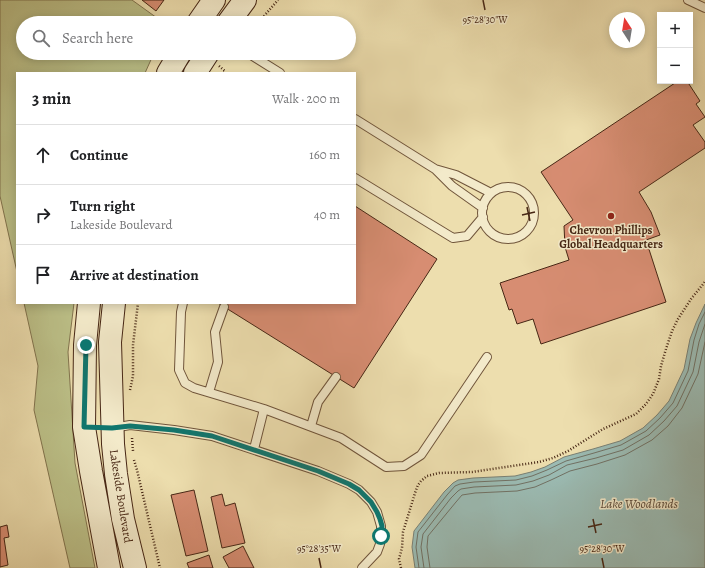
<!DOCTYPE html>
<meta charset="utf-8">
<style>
:root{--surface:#fff;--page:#f2f2f2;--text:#202124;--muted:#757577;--line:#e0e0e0}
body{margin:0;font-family:Alegreya,serif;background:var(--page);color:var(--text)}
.controls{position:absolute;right:12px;top:12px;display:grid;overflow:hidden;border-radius:0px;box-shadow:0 2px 10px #0003}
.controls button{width:36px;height:36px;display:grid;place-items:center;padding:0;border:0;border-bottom:1px solid var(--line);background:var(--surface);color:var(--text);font:20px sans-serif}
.compass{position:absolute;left:609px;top:12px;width:36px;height:36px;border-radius:50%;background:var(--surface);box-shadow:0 2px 10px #0003;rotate:348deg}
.stop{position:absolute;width:12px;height:12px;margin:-9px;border:3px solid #0f766e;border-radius:50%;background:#fff}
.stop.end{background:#0f766e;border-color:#fff;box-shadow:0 1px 4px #0008}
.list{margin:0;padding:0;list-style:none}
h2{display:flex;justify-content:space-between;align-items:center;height:52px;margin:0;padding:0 16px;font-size:17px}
h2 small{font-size:13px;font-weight:400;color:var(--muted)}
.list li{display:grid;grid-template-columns:26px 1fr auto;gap:12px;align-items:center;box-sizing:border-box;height:60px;padding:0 16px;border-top:1px solid var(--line)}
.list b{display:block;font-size:15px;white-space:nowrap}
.list p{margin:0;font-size:13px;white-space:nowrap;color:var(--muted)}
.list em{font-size:13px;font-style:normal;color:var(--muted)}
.icon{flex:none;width:22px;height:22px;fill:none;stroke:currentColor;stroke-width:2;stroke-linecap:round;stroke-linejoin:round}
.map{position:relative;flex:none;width:705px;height:568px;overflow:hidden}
.search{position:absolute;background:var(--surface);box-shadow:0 2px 10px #0003;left:16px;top:16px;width:340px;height:44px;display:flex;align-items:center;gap:10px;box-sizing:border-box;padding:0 14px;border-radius:22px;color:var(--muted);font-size:15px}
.panel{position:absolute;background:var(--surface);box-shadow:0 2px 10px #0003;left:16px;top:72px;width:340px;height:232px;border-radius:0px}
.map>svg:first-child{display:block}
.green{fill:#bcc088;stroke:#82744e}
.water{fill:#9bbbb3;stroke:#798074}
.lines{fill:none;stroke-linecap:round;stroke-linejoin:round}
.shore{stroke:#717164;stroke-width:1}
.building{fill:#d78d72;stroke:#472715}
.lane-casing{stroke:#70553b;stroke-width:10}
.secondary-casing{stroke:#472715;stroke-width:24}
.path{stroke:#472715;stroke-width:2.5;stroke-dasharray:1 2;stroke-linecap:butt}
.lane{stroke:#f3eaca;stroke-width:8}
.secondary{stroke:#f3eaca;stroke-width:22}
.route{stroke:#0f766e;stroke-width:5}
.ticks{fill:none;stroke:#472715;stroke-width:1.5}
.poi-dot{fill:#8f2418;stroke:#f3eaca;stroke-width:1.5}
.labels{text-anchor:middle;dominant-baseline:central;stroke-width:3;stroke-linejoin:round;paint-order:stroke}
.poi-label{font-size:12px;font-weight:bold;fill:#472715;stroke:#f3eaca}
.street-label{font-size:12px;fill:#472715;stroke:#f3eaca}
.water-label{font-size:13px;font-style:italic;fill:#5c4c3c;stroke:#f3eaca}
.ticks-label{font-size:10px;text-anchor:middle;fill:#472715;stroke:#f3eaca;stroke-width:3;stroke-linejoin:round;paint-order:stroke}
</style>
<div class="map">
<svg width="705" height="568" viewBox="0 0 705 568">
<rect width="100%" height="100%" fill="#eddeae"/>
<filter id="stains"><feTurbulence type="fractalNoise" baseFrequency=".005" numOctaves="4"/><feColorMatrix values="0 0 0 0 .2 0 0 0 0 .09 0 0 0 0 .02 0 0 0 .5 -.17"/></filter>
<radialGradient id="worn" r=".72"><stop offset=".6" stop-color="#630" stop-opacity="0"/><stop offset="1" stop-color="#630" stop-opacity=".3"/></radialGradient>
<!-- green -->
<path class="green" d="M0,0H132L164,23H23V53H154L145,73H17V272L0,196Z
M24,303H74L68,352L75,463L95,568H70L34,410L38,366Z"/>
<!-- water -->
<path class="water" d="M705,304V568H415L412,547L414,531L444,492L453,483L458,480L473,478L515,476L531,472L545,467L564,457L593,449L620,441L643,428L657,415L669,401L684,369L690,339L696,323Z"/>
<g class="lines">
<!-- shore -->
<path class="shore" d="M419,568L416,547L418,532L447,495L455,486L460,484L474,482L516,480L532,476L547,470L566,461L594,453L621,445L646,431L660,418L673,403L688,371L694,340L699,324L705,312
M424,568L421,547L423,534L451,498L458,491L461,489L474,487L516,485L533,481L549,475L567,465L596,458L623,450L649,435L664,421L677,406L693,372L699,342L705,324
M430,568L427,547L428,536L456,502L462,495L475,493L517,491L535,487L551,480L570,471L597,464L625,455L652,440L668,426L682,408L698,374L705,342"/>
</g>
<!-- building -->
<path class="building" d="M142,0H164L156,11Z
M678,81H687L700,101L696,104L705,117L693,125L705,142V148L639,192L651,212L660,235L646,240L666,302L541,344L533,319L517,324L512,309L509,310L500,283L569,260L565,247L564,226L573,220L541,172Z
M355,206L437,259L354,388L218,303H355Z
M194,490L208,551L186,556L171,495Z
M222,494L225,506L235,503L245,543L222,548L211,497Z
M7,525L9,537L4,538L8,565L0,567V527Z
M243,546L254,568H229L223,557Z
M209,555L213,568H189L187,563Z"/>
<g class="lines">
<!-- lane casing -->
<g class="lane-casing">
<path id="lane" d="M688,0L705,8
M248,53L280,73
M355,119L435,169L452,186L483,208
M435,169L456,175L491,193
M355,178L453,238L467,236L483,217
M482 213a26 26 0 1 1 52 0a26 26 0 1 1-52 0Z
M183,303L181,312L179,370L185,383L194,388L264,409L254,449
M209,392L218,362L215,332L224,307
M264,409L341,438L386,467L404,466L421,455L487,357
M311,426L318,402L336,377
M113,428L130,425L174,430L212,436L318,471L349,484L359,490L371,502L377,512L381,526V536L380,544L377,552L362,568"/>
</g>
<!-- secondary casing -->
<g class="secondary-casing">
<path id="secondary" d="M198,23L214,0
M228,23L245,0
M168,73L180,53
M195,73L208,53
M89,303L85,345L84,427L91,471L109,568
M114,303L110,342L113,444L116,474L123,519L135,568"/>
</g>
<!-- path -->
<path class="path" d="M258,23L278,0
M219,66L225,71L224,73
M130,390L133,376V345L138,303
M132,438L133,451
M134,460L137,470L160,568
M401,568L399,559L402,548L403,532L415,493L418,485L421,481L427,476L439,473L472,472L539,462L553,458L568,451L603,429L636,414L646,404L653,394L659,379L661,366L666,349L672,331L678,319L691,299L704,283L705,281"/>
<!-- lane -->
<use href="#lane" class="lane"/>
<!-- secondary -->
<use href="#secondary" class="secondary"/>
</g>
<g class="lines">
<!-- route -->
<path class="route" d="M86,345L84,427L112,428L130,426L174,430L212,436L318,471L349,484L359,490L371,502L377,512L380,519L382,526L381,536"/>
</g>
<!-- ticks -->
<path class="ticks" d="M483,0L485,10M527,207L530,221M522,215L535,212M593,519L596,533M588,527L602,524M319,558L321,568M602,558L604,568"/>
<!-- markers -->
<circle class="poi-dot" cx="611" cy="216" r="4"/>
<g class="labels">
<!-- poi labels -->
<g class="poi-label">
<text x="611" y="230">Chevron Phillips<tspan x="611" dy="14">Global Headquarters</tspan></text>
</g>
<!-- street labels -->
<g class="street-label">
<text transform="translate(121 496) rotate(81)">Lakeside Boulevard</text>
</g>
<!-- water labels -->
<g class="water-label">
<text x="639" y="503">Lake Woodlands</text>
</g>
</g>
<g class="ticks-label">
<text x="485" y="23">95°28'30"W</text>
<text x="319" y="552">95°28'35"W</text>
<text x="602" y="552">95°28'30"W</text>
</g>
<rect width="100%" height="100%" filter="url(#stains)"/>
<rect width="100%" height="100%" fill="url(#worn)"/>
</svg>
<div class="controls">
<button>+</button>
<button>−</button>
</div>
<svg class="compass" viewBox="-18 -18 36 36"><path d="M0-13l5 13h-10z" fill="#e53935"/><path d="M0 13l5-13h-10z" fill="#757577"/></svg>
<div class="stop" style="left:381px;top:536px"></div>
<div class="stop end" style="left:86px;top:345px"></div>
<div class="search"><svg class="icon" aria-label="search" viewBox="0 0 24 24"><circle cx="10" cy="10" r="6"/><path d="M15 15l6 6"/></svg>Search here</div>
<section class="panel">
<h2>3 min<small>Walk · 200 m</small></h2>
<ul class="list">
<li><svg class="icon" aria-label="ahead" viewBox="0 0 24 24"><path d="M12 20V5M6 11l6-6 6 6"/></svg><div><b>Continue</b></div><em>160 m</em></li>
<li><svg class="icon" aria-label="right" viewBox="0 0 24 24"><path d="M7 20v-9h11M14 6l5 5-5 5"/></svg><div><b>Turn right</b><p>Lakeside Boulevard</p></div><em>40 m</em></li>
<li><svg class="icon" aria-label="arrive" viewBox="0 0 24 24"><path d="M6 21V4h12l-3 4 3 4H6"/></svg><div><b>Arrive at destination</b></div></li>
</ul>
</section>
</div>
